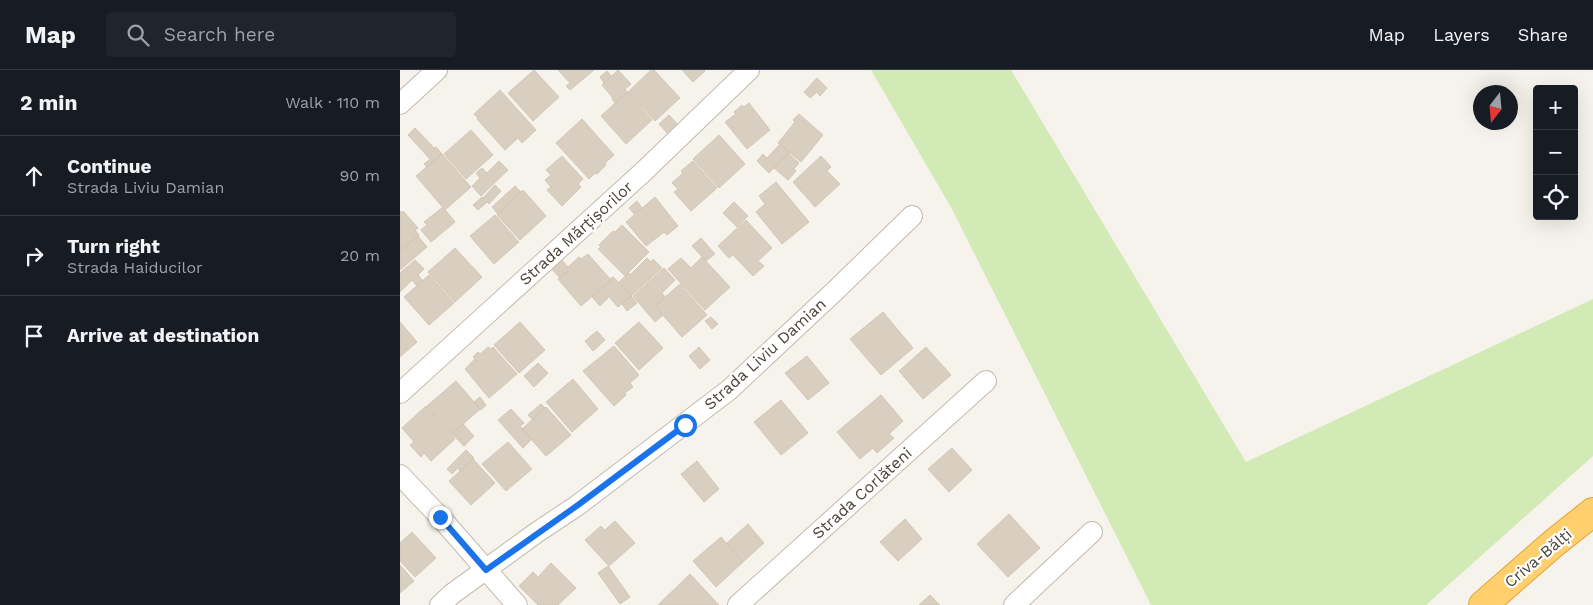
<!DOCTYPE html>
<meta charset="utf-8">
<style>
:root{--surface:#171b24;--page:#20242c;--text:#f1f3f6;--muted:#9ea1a6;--line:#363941}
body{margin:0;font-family:"Work Sans",sans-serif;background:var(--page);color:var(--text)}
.controls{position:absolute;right:15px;top:15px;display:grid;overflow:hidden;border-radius:5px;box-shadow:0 5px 20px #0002}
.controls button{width:45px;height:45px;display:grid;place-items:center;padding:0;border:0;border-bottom:1px solid var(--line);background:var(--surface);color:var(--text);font:25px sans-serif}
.compass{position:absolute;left:1073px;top:15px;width:45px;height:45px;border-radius:50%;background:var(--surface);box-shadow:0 5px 20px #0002;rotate:196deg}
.stop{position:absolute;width:15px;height:15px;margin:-11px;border:4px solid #1a73e8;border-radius:50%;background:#fff}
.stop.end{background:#1a73e8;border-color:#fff;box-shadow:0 1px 5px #0008}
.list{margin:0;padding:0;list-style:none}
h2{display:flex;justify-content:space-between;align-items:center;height:65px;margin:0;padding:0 20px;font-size:21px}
h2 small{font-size:16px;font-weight:400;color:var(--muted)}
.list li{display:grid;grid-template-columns:32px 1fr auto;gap:15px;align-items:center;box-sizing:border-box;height:80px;padding:0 20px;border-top:1px solid var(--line)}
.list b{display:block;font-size:19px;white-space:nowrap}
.list p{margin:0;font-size:16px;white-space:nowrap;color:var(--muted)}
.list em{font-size:16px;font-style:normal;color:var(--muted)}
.icon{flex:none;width:28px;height:28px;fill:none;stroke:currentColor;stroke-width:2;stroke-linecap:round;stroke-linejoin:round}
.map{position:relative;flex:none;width:1193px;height:535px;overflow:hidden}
header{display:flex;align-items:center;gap:30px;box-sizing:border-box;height:70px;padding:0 25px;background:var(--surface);border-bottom:1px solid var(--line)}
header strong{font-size:24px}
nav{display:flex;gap:28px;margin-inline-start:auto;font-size:18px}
.search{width:350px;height:45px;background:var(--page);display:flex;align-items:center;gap:12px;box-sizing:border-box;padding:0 18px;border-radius:5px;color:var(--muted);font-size:19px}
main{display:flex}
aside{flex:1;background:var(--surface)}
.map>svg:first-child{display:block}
.green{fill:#d2eab5}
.building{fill:#d8cfc1;stroke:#d3c7b4}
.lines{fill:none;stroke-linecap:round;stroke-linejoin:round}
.minor-casing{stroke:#c2bbae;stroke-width:22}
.highway-casing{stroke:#e0a43c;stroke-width:30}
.minor{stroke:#fff;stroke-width:20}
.highway{stroke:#ffcf6e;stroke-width:28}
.route{stroke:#1a73e8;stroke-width:6}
.labels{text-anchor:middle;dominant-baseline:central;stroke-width:4.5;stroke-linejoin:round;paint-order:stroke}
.street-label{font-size:16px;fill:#4b4439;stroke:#fff}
</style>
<header>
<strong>Map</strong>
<div class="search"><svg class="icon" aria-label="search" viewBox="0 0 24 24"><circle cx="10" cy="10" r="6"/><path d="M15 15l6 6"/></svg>Search here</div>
<nav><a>Map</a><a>Layers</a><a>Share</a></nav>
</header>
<main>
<aside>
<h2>2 min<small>Walk · 110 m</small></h2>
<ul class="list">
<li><svg class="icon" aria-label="ahead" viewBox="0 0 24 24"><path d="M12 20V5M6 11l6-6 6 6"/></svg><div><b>Continue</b><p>Strada Liviu Damian</p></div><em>90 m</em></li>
<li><svg class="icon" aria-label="right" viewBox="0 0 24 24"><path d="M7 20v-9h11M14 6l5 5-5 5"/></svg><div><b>Turn right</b><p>Strada Haiducilor</p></div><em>20 m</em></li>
<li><svg class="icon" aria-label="arrive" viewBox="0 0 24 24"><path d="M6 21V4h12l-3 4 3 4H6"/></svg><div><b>Arrive at destination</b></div></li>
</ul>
</aside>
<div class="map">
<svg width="1193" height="535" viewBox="0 0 1193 535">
<rect width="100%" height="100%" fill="#f6f3ec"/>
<!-- green -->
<path class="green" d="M471,0H611L846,392L1193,229V386L1026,535H751L552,139Z"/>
<!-- building -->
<path class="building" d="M134,0L159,27L133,51L108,23Z
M158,0H194L170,20L166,16L170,13Z
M218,0L231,14L225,19L228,23L227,22L215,33L212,29L213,28L202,15Z
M251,0H254L280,28L255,51L228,22Z
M282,0H304L305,1L293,12Z
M207,1L211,6L204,13L200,7Z
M417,8L427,18L420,26L417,22L410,28L404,22Z
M100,20L136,60L122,73L118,68L105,80L77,49L78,48L74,44Z
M227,22L252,50L226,74L201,46Z
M349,33L370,60L347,79L325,52L336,44L334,42L342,35L344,37Z
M399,44L423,65L401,92L378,73L395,52L393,50Z
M269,45L279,56L269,65L259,54Z
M182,49L214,85L205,93L206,95L197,104L195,103L189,109L156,73Z
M15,58L34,78L36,77L42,84L27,97L24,94L30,89L8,65Z
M71,60L93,85L66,109L44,84Z
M319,65L345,94L319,118L293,89Z
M380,74L389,82L369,103L357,91L363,84L367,88Z
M388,83L399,93L394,99L396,101L388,110L374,98Z
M42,84L71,117L45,140L16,106Z
M162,86L183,109L178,114L181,117L162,136L147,120L151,117L145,110L151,105L146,100Z
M421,86L431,97L427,101L440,114L415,137L393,112Z
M99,91L108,100L81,126L72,116L80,108L76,103L82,98L87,103Z
M293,91L317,118L291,141L274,122L278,119L272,113L283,103L281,101Z
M376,112L409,152L382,174L356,142L365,134L359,126Z
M95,115L101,121L89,134L83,128Z
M115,116L121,122L98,144L92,137Z
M123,120L146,146L120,170L97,145Z
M82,127L87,132L78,140L73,135Z
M255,127L278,156L267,165L264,162L246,176L226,152Z
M237,131L242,138L234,144L229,138Z
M334,132L348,146L337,157L323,143Z
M43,137L55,152L31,172L21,160L27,155L24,152Z
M0,141L2,143L3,141L18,158L15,160L19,165L0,181Z
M95,145L119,172L94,194L70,166Z
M346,150L372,178L358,191L364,196L353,206L333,185L329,188L318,176Z
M222,155L249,182L225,206L198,179L201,177L199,175L213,161L215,162Z
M18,166L27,177L0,200V181Z
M301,168L315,184L306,191L292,176Z
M55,178L82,207L55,232L28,202Z
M188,184L211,210L181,236L158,209L168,201L166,199L179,187L181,189Z
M302,187L330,217L305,240L268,199L281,188L291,198Z
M160,188L168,197L166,199L168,201L160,208L150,197Z
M247,188L251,192L253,189L262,198L232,225L219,212L229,203L230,205Z
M15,190L24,199L18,205L23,211L17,216L12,210L0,222V203Z
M264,198L275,210L262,223L265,227L255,236L263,245L255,252L233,226Z
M29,205L54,233L29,255L4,227Z
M213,207L232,225L218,237L209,227L200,236L192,227L211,210L210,209Z
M280,214L307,245L282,267L255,236Z
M231,226L237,233L227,241L222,234Z
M483,242L513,278L481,305L450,269Z
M311,247L318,254L312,259L305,251Z
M0,252L17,272L0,287Z
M120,252L145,280L119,303L94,275Z
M239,252L263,278L239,300L215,273Z
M197,261L205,270L193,281L185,271Z
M214,276L239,305L230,313L233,317L225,323L226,325L214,336L183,301Z
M88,277L91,279L93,277L117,304L89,328L65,299L75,289L73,287L78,282L80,284Z
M299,277L310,290L300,299L289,286Z
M526,277L551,305L523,329L499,301Z
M407,286L429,313L408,330L385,303Z
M138,293L148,303L134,317L124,306Z
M173,309L198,339L172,362L146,332Z
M56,311L80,339L52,364L27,336Z
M481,325L503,351L489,364L494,368L477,383L473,378L460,389L437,362Z
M80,327L86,335L81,340L74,332Z
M381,330L408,363L381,385L354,352Z
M141,334L145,338L133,350L128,345Z
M26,336L55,369L31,391L24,383L21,387L10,375L14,372L2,358Z
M146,337L171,365L146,386L122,359Z
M111,339L124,353L120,356L132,369L123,378L98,350Z
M63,354L74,366L64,376L52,364Z
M108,372L132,399L106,421L82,394Z
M552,378L572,400L549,422L528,399Z
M66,380L74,388L60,401L58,398L52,404L47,399Z
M73,389L95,413L71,435L49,411Z
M297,391L319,419L304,432L281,404Z
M609,444L640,478L608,507L577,474Z
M505,449L522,469L498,491L480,472Z
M215,451L235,473L209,496L185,470L201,456L205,460Z
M348,454L364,473L343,492L327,473Z
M12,462L36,488L15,507L0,491V473Z
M321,467L343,492L316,517L293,491Z
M151,493L176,518L158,535H138L119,516L133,502L138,507Z
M0,495L14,511L0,523Z
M208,496L230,527L220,534L198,503Z
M290,504L319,535H258Z
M530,525L540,535H519Z"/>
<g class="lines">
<!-- minor casing -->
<g class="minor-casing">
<path id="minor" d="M0,34L37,0
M0,323L242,103L349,0
M0,405L40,447L117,535
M40,535L52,524L136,463L178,435L329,320L437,219L512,146
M338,535L586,311
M614,535L692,462"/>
</g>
<!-- highway casing -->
<g class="highway-casing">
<path id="highway" d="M1083,535L1154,473L1193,442"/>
</g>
<!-- minor -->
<use href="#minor" class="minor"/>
<!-- highway -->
<use href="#highway" class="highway"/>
</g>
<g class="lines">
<!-- route -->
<path class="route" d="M40,447L86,500L178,435L285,355"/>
</g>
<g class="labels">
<!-- street labels -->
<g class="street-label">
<text transform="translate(176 163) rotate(-42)">Strada Mărțișorilor</text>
<text transform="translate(365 284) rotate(-42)">Strada Liviu Damian</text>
<text transform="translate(462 423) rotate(-42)">Strada Corlăteni</text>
<text transform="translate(1138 488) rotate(-40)">Criva-Bălți</text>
</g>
</g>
</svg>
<div class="controls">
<button>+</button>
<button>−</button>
<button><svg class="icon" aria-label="locate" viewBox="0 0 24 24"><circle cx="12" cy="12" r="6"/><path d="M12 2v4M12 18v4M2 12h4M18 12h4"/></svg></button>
</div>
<svg class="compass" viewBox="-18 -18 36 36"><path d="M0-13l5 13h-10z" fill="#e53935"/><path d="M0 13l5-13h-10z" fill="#9ea1a6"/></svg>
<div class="stop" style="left:285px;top:355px"></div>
<div class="stop end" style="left:40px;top:447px"></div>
</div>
</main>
